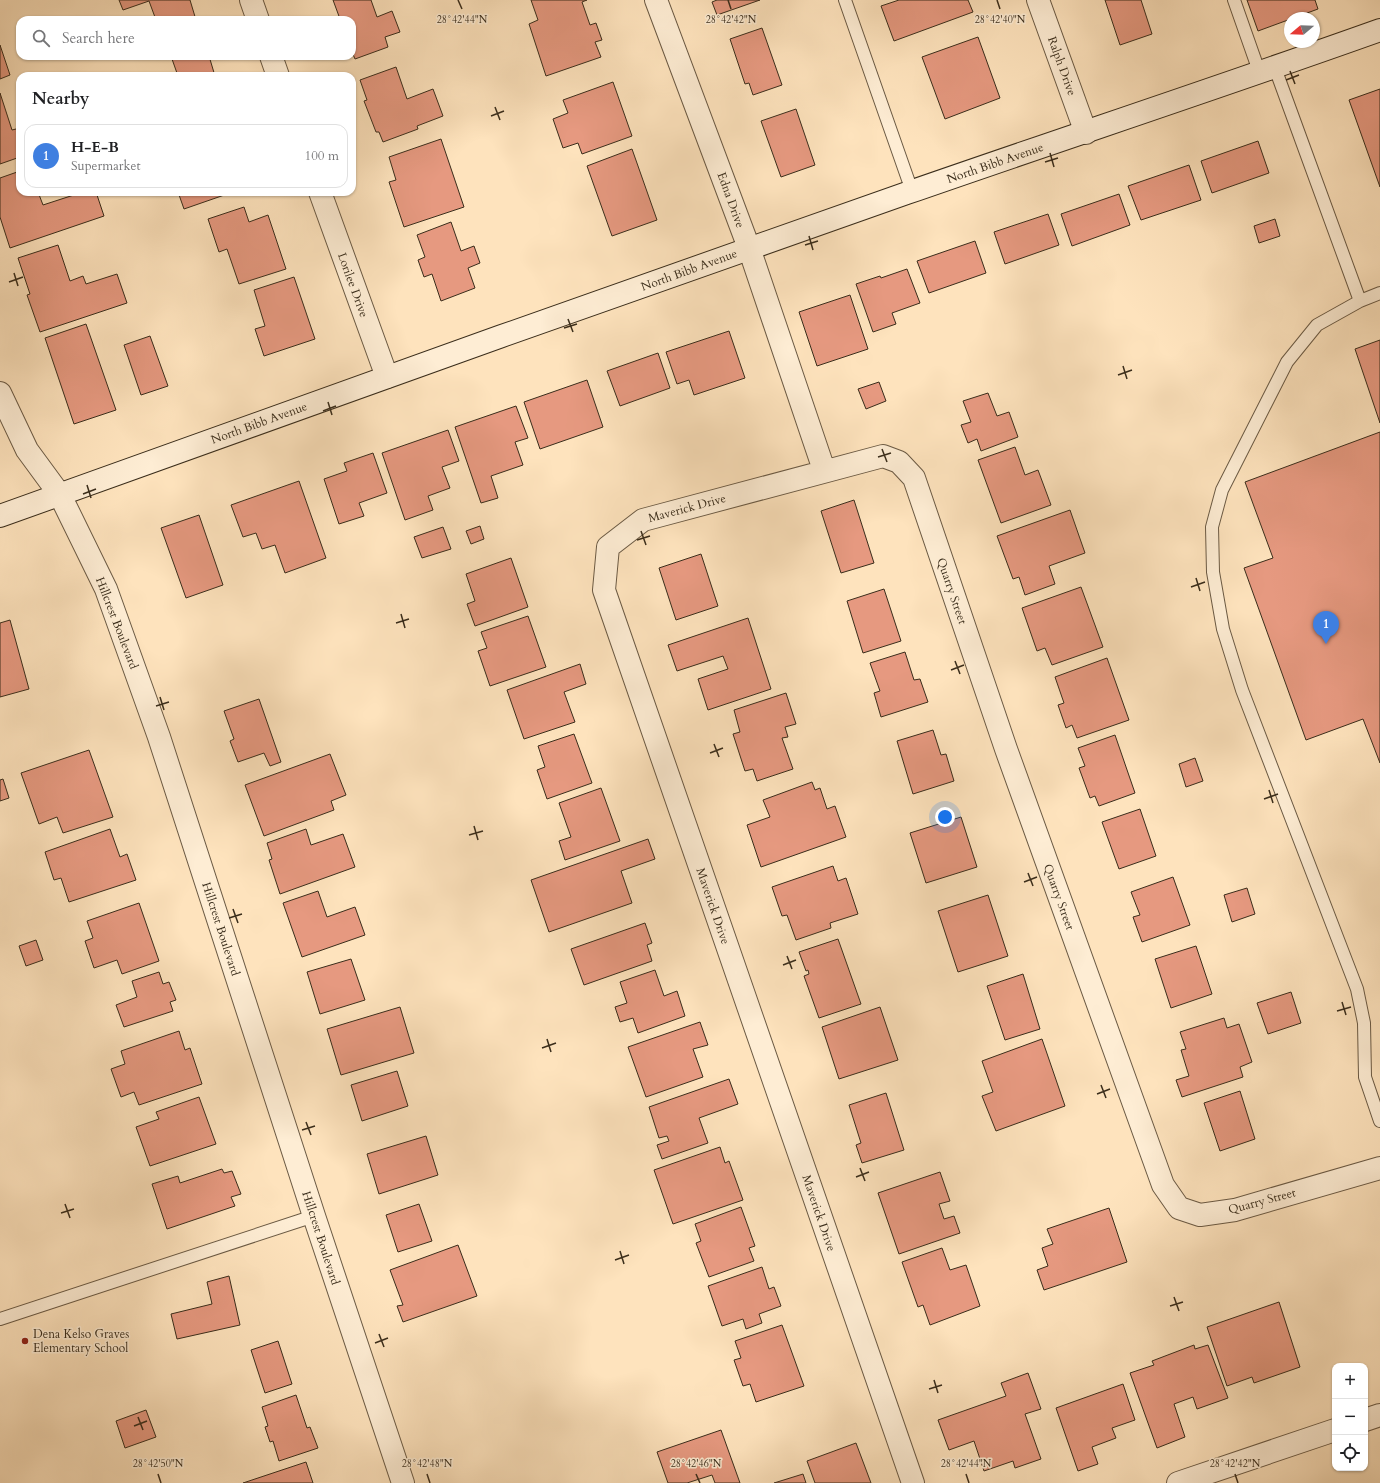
<!DOCTYPE html>
<meta charset="utf-8">
<style>
:root{--surface:#fff;--page:#f2f2f2;--text:#202124;--muted:#757577;--line:#e0e0e0;--accent:#0f766e}
body{margin:0;font-family:Cardo,serif;background:var(--page);color:var(--text)}
.controls{position:absolute;right:12px;bottom:12px;display:grid;overflow:hidden;border-radius:8px;box-shadow:0 1px 3px #0004}
.controls button{width:36px;height:36px;display:grid;place-items:center;padding:0;border:0;border-bottom:1px solid var(--line);background:var(--surface);color:var(--text);font:20px sans-serif}
.compass{position:absolute;left:1284px;top:12px;width:36px;height:36px;border-radius:50%;background:var(--surface);box-shadow:0 1px 3px #0004;rotate:251deg}
.you{position:absolute;left:945px;top:817px;width:14px;height:14px;margin:-10px;border:3px solid #fff;border-radius:50%;background:#1a73e8;box-shadow:0 0 0 6px #1a73e833}
.badge{display:grid;place-items:center;width:26px;height:26px;border-radius:50%;background:var(--accent);color:#fff;font-size:13px;font-weight:700}
.pin{position:absolute;translate:-50% -33px;filter:drop-shadow(0 1px 2px #0008)}
.pin::after{content:'';position:absolute;top:21px;width:14px;height:12px;background:inherit;clip-path:polygon(0 0,100% 0,50% 100%)}
.list{margin:0;padding:0;list-style:none}
h2{display:flex;justify-content:space-between;align-items:center;height:52px;margin:0;padding:0 16px;font-size:17px}
h2 small{font-size:13px;font-weight:400;color:var(--muted)}
.list li{display:grid;grid-template-columns:26px 1fr auto;gap:12px;align-items:center;box-sizing:border-box;height:64px;margin:0 8px 8px;padding:0 8px;border:1px solid var(--line);border-radius:12px}
.list b{display:block;font-size:15px;white-space:nowrap}
.list p{margin:0;font-size:13px;white-space:nowrap;color:var(--muted)}
.list em{font-size:13px;font-style:normal;color:var(--muted)}
.icon{flex:none;width:22px;height:22px;fill:none;stroke:currentColor;stroke-width:2;stroke-linecap:round;stroke-linejoin:round}
.map{position:relative;flex:none;width:1380px;height:1483px;overflow:hidden}
.search{position:absolute;background:var(--surface);box-shadow:0 1px 3px #0004;left:16px;top:16px;width:340px;height:44px;display:flex;align-items:center;gap:10px;box-sizing:border-box;padding:0 14px;border-radius:12px;color:var(--muted);font-size:15px}
.panel{position:absolute;background:var(--surface);box-shadow:0 1px 3px #0004;left:16px;top:72px;width:340px;height:124px;border-radius:12px}
.map>svg:first-child{display:block}
.building{fill:#e69980;stroke:#3a2d1b}
.lines{fill:none;stroke-linecap:round;stroke-linejoin:round}
.service-casing{stroke:#6b5a44;stroke-width:14}
.minor-casing{stroke:#6b5a44;stroke-width:24}
.tertiary-casing{stroke:#6b5a44;stroke-width:24}
.secondary-casing{stroke:#3a2d1b;stroke-width:24}
.service{stroke:#feedd4;stroke-width:12}
.minor{stroke:#feedd4;stroke-width:22}
.tertiary{stroke:#feedd4;stroke-width:22}
.secondary{stroke:#feedd4;stroke-width:22}
.ticks{fill:none;stroke:#3a2d1b;stroke-width:1.5}
.poi-dot{fill:#8f2418;stroke:#feedd4;stroke-width:1.5}
.labels{text-anchor:middle;dominant-baseline:central;stroke-width:3;stroke-linejoin:round;paint-order:stroke}
.street-label{font-size:12px;fill:#3a2d1b;stroke:#feedd4}
.poi-label{font-size:12px;fill:#3a2d1b;stroke:#feedd4;text-anchor:start}
.ticks-label{font-size:10px;text-anchor:middle;fill:#3a2d1b;stroke:#feedd4;stroke-width:3;stroke-linejoin:round;paint-order:stroke}
</style>
<div class="map">
<svg width="1380" height="1483" viewBox="0 0 1380 1483">
<rect width="100%" height="100%" fill="#fee3bd"/>
<filter id="stains"><feTurbulence type="fractalNoise" baseFrequency=".005" numOctaves="4"/><feColorMatrix values="0 0 0 0 .2 0 0 0 0 .09 0 0 0 0 .02 0 0 0 .5 -.17"/></filter>
<radialGradient id="worn" r=".72"><stop offset=".6" stop-color="#630" stop-opacity="0"/><stop offset="1" stop-color="#630" stop-opacity=".3"/></radialGradient>
<!-- building -->
<path class="building" d="M119,0H190L196,20H156L149,1L123,10Z
M333,0H371L377,17L392,11L400,32L385,37L388,47L355,59L352,52V20H338L340,19Z
M531,0H587L582,2L590,25L596,23L602,40L595,42L601,57L546,76L529,24L538,20Z
M717,0H760L717,15L712,2Z
M899,0H968L973,12L894,41L881,6Z
M1105,0H1141L1152,34L1120,45Z
M1247,0H1315L1318,9L1258,31Z
M762,28L782,85L753,95L749,83L745,84L730,39Z
M978,37L1000,98L945,119L922,57Z
M0,45L10,75L0,79Z
M182,56H209L215,76H178L172,59Z
M396,67L407,99L433,89L443,116L417,126L418,129L383,142L379,132H376L364,101L367,100L360,80Z
M613,82L632,136L582,154L578,143L563,148L553,119L568,113L563,100Z
M1380,89V187L1349,100Z
M0,93L12,130L20,128V157L0,164Z
M796,109L815,165L781,177L761,121Z
M441,139L464,207L404,227L389,182L396,180L389,157Z
M1258,141L1269,173L1212,193L1201,161Z
M632,149L657,220L612,236L587,166Z
M1189,165L1201,200L1141,220L1128,186Z
M20,171V192H38L43,205L83,192H96L104,216L10,248L0,217V178Z
M178,192H233L184,209Z
M1119,194L1130,225L1072,246L1061,214Z
M244,207L249,222L268,215L286,269L239,284L227,249L219,252L208,219Z
M1048,214L1059,245L1005,264L994,232Z
M1275,219L1280,236L1259,243L1254,226Z
M451,222L461,251L474,246L480,263L468,268L475,288L441,301L432,274L424,277L418,260L425,257L417,235Z
M975,241L986,273L929,293L917,261Z
M58,245L70,281L83,276L86,284L117,274L127,303L40,332L27,295L30,294L18,258Z
M907,269L920,303L892,313L896,324L873,332L856,284L880,276L881,278Z
M294,277L315,339L264,356L255,329L265,326L254,290Z
M850,295L868,349L817,366L799,312Z
M86,324L116,410L74,424L45,338Z
M729,331L745,378L694,395L689,380L677,384L666,352Z
M150,336L168,386L141,395L124,345Z
M1380,340V423L1355,349Z
M658,353L670,388L620,406L607,371Z
M587,380L603,427L540,449L524,402Z
M879,382L886,401L866,409L858,389Z
M988,393L997,416L1009,412L1018,437L981,451L977,439L968,443L961,425L971,422L963,401Z
M516,406L528,438L515,442L523,465L491,476L498,498L481,503L455,427Z
M448,430L459,461L442,467L450,488L428,496L433,510L405,520L382,453Z
M1380,432V763L1363,719L1306,740L1244,568L1273,558L1245,482Z
M1015,447L1025,475L1038,470L1051,505L1001,523L978,460Z
M373,453L387,493L359,503L364,516L339,524L324,479L347,471L344,463Z
M299,481L326,558L285,573L275,545L262,549L256,533L243,537L231,505Z
M854,500L874,563L841,573L821,511Z
M1070,510L1085,553L1049,566L1055,584L1025,595L1019,577L1013,579L997,536Z
M199,515L223,585L186,598L161,528Z
M480,526L484,539L471,544L466,531Z
M443,527L451,549L422,558L414,537Z
M701,554L718,606L676,620L659,568Z
M511,558L528,607L475,626L467,604L475,601L466,574Z
M1081,587L1103,647L1052,665L1045,648L1037,651L1022,608Z
M884,589L901,641L863,653L847,601Z
M528,616L546,667L490,686L478,651L487,648L481,632Z
M748,618L771,689L708,710L698,679L728,669L723,656L677,671L668,645Z
M10,620L29,689L0,697V623Z
M905,652L914,680L920,679L928,702L881,717L874,693L880,691L870,663Z
M1107,658L1129,720L1077,738L1072,725L1066,728L1058,705L1064,703L1055,677Z
M580,664L586,684L564,692L575,722L524,739L507,690Z
M786,693L796,724L785,727L788,737L782,738L793,769L757,781L753,769L745,771L733,734L740,732L734,710Z
M259,699L281,762L270,766L264,753L238,762L230,741L234,739L224,711Z
M933,730L941,755L946,754L954,781L913,794L897,741Z
M574,734L592,783L547,799L537,770L545,767L538,746Z
M1115,735L1135,793L1099,806L1095,796L1090,798L1079,768L1085,766L1078,748Z
M89,750L113,817L63,833L57,817L39,824L21,773Z
M330,754L346,795L331,801L334,810L264,836L245,785Z
M1195,758L1203,781L1186,787L1179,764Z
M3,779L9,798L0,801V780Z
M812,782L815,790L820,788L827,809L835,806L846,837L761,867L747,825L770,817L763,800Z
M601,788L620,841L565,860L559,841L571,837L559,803Z
M1140,809L1156,856L1119,869L1102,822Z
M961,817L977,867L926,883L910,833Z
M110,829L120,857L127,854L136,880L69,902L61,878L54,880L45,852Z
M306,829L311,845L343,834L355,867L280,894L269,860L272,859L267,843Z
M648,839L655,859L621,871L632,903L549,932L531,880Z
M833,866L838,881L846,878L858,914L830,923L831,928L796,940L787,915L782,916L772,887Z
M1173,877L1190,925L1142,942L1133,917L1140,915L1131,892Z
M1247,888L1255,914L1232,922L1224,895Z
M318,891L327,917L355,907L365,935L302,957L283,903Z
M988,895L1008,956L958,972L938,911Z
M139,903L159,961L122,974L117,960L94,968L85,941L93,938L87,921Z
M645,923L652,943L647,945L652,961L584,985L571,949Z
M838,939L861,1004L819,1018L804,976L809,974L808,970L806,971L799,952Z
M36,940L43,960L26,966L19,946Z
M1196,946L1212,994L1171,1008L1155,959Z
M351,959L365,1000L320,1014L307,972Z
M655,970L664,996L677,991L685,1016L638,1033L633,1018L620,1022L615,1007L627,1003L620,982Z
M159,972L163,984L169,982L176,1000L170,1002L173,1011L124,1027L116,1005L137,997L132,981Z
M1023,974L1040,1029L1005,1040L987,986Z
M1291,992L1301,1023L1268,1034L1257,1003Z
M400,1007L414,1053L341,1075L327,1029Z
M880,1007L898,1060L839,1079L822,1027Z
M1224,1018L1227,1028L1239,1024L1252,1062L1240,1067L1243,1077L1182,1097L1176,1080L1189,1076L1181,1050L1186,1049L1180,1032Z
M700,1022L708,1045L693,1049L703,1077L646,1097L628,1047Z
M179,1031L185,1050L190,1048L202,1084L139,1105L134,1092L121,1097L111,1069L125,1064L121,1051Z
M1042,1039L1065,1106L996,1131L982,1096L993,1092L982,1061Z
M397,1071L408,1106L362,1121L351,1085Z
M729,1079L738,1104L699,1118L708,1143L662,1159L657,1145L669,1141L667,1136L659,1138L649,1107Z
M1240,1091L1255,1139L1220,1151L1204,1103Z
M886,1093L904,1150L862,1163L856,1145L861,1143L849,1105Z
M199,1097L216,1144L150,1166L136,1127L159,1119L156,1112Z
M426,1136L438,1175L379,1194L367,1154Z
M720,1147L725,1163L729,1161L743,1200L673,1224L654,1170Z
M222,1169L224,1173L232,1171L241,1194L231,1197L235,1206L167,1229L152,1184L178,1176L180,1183Z
M940,1172L950,1201L939,1204L944,1219L954,1216L960,1233L899,1254L878,1193Z
M419,1204L432,1241L398,1252L386,1215Z
M741,1207L755,1246L749,1248L754,1261L709,1277L696,1243L701,1241L695,1224Z
M1109,1208L1127,1262L1044,1290L1037,1270L1048,1266L1042,1248L1053,1244L1047,1229Z
M458,1245L477,1296L403,1322L397,1306L403,1305L390,1270Z
M942,1248L950,1270L966,1265L980,1306L930,1325L923,1305L918,1307L902,1262Z
M762,1267L769,1289L774,1287L781,1306L759,1314L762,1323L746,1329L743,1319L722,1326L708,1286Z
M229,1276L240,1325L177,1339L171,1314L212,1304L207,1282Z
M1279,1302L1300,1367L1254,1383L1252,1377L1227,1386L1207,1327Z
M782,1325L804,1386L756,1402L750,1384L743,1386L734,1360L741,1358L735,1341Z
M278,1341L292,1384L265,1393L251,1350Z
M1194,1345L1195,1349L1208,1345L1228,1398L1197,1409L1193,1397L1174,1404L1185,1437L1157,1448L1130,1373L1154,1365L1152,1361Z
M1028,1373L1041,1409L1025,1414L1041,1459L1015,1468L1013,1461L984,1471L974,1441L949,1450L938,1420L1006,1396L1001,1383Z
M1123,1384L1135,1420L1112,1428L1116,1438L1092,1447L1098,1464L1078,1471L1056,1408Z
M296,1395L307,1428L310,1427L318,1448L279,1461L273,1441L270,1442L265,1427L268,1426L262,1407Z
M146,1410L156,1437L125,1448L116,1421Z
M721,1430L740,1483H715L712,1475L687,1483H668L657,1452Z
M856,1443L871,1483H815L807,1461Z
M306,1462L313,1483H243Z
M803,1474L806,1483H774Z"/>
<g class="lines">
<!-- service casing -->
<g class="service-casing">
<path id="service" d="M845,0L912,191
M1234,0L1260,74
M1275,68L1360,301
M1380,293L1360,301L1317,325L1287,362L1222,490L1212,527L1213,572L1223,629L1242,690L1357,989L1364,1023L1365,1077L1380,1121
M0,1319L314,1216"/>
</g>
<!-- minor casing -->
<g class="minor-casing">
<path id="minor" d="M251,0L258,20
M656,0L749,248L824,470
M1038,0L1086,133
M271,56L278,76
M320,192L387,377
M0,393L27,450L60,495
M1365,1420L1380,1415
M913,1483L604,590L608,547L643,520L883,456L899,462L914,478L1006,749L1163,1185L1179,1208L1200,1215L1235,1210L1380,1168
M1178,1483L1335,1430"/>
</g>
<!-- tertiary casing -->
<g class="tertiary-casing">
<path id="tertiary" d="M60,495L106,589L159,737L314,1216L403,1483"/>
</g>
<!-- secondary casing -->
<g class="secondary-casing">
<path id="secondary" d="M0,516C302,407 604,299 907,193C1065,138 1223,86 1380,30"/>
</g>
<!-- service -->
<use href="#service" class="service"/>
<!-- minor -->
<use href="#minor" class="minor"/>
<!-- tertiary -->
<use href="#tertiary" class="tertiary"/>
<!-- secondary -->
<use href="#secondary" class="secondary"/>
</g>
<!-- ticks -->
<path class="ticks" d="M458,0L462,9M728,0L731,9M997,0L1000,9M1290,71L1295,84M1286,80L1299,75M495,107L500,120M491,116L504,111M1050,153L1054,167M1045,162L1058,158M809,236L813,250M805,245L818,241M14,273L18,286M9,282L23,277M568,319L573,332M564,328L577,324M1123,366L1127,379M1118,375L1132,370M328,402L332,415M323,411L336,406M882,449L887,462M878,457L891,453M87,485L91,498M83,494L96,489M641,531L646,545M637,540L650,536M1196,578L1200,591M1191,587L1205,582M401,614L405,628M396,623L409,619M955,661L960,674M951,670L964,665M160,697L164,710M156,706L169,702M714,744L719,757M710,753L723,748M1269,790L1273,803M1264,799L1278,794M474,826L478,840M469,835L483,831M1028,873L1033,886M1024,882L1037,877M233,909L238,923M229,918L242,914M787,956L792,969M783,965L796,960M1342,1002L1346,1015M1337,1011L1351,1007M547,1039L551,1052M542,1048L556,1043M1101,1085L1106,1098M1097,1094L1110,1089M306,1122L311,1135M302,1130L315,1126M860,1168L865,1181M856,1177L869,1172M65,1204L70,1218M61,1213L74,1209M620,1251L624,1264M615,1260L629,1255M1174,1297L1179,1311M1170,1306L1183,1302M379,1334L384,1347M375,1343L388,1338M934,1380L938,1393M929,1389L942,1385M138,1417L143,1430M134,1426L147,1421M158,1474L161,1483M427,1474L430,1483M696,1474L700,1483M966,1474L969,1483M1235,1474L1238,1483"/>
<!-- markers -->
<circle class="poi-dot" cx="25" cy="1341" r="4"/>
<g class="labels">
<!-- street labels -->
<g class="street-label">
<text transform="translate(1062 66) rotate(70)">Ralph Drive</text>
<text transform="translate(995 163) rotate(-19)">North Bibb Avenue</text>
<text transform="translate(731 200) rotate(70)">Edna Drive</text>
<text transform="translate(689 270) rotate(-20)">North Bibb Avenue</text>
<text transform="translate(353 285) rotate(70)">Lorilee Drive</text>
<text transform="translate(259 423) rotate(-20)">North Bibb Avenue</text>
<text transform="translate(687 508) rotate(-15)">Maverick Drive</text>
<text transform="translate(952 591) rotate(71)">Quarry Street</text>
<text transform="translate(117 623) rotate(69)">Hillcrest Boulevard</text>
<text transform="translate(1059 897) rotate(70)">Quarry Street</text>
<text transform="translate(713 906) rotate(71)">Maverick Drive</text>
<text transform="translate(221 929) rotate(72)">Hillcrest Boulevard</text>
<text transform="translate(1262 1201) rotate(-15)">Quarry Street</text>
<text transform="translate(819 1213) rotate(71)">Maverick Drive</text>
<text transform="translate(321 1238) rotate(72)">Hillcrest Boulevard</text>
</g>
<!-- poi labels -->
<g class="poi-label">
<text x="33" y="1334">Dena Kelso Graves<tspan x="33" dy="14">Elementary School</tspan></text>
</g>
</g>
<g class="ticks-label">
<text x="462" y="23">28°42'44"N</text>
<text x="731" y="23">28°42'42"N</text>
<text x="1000" y="23">28°42'40"N</text>
<text x="158" y="1467">28°42'50"N</text>
<text x="427" y="1467">28°42'48"N</text>
<text x="696" y="1467">28°42'46"N</text>
<text x="966" y="1467">28°42'44"N</text>
<text x="1235" y="1467">28°42'42"N</text>
</g>
<rect width="100%" height="100%" filter="url(#stains)"/>
<rect width="100%" height="100%" fill="url(#worn)"/>
</svg>
<div class="controls">
<button>+</button>
<button>−</button>
<button><svg class="icon" aria-label="locate" viewBox="0 0 24 24"><circle cx="12" cy="12" r="6"/><path d="M12 2v4M12 18v4M2 12h4M18 12h4"/></svg></button>
</div>
<svg class="compass" viewBox="-18 -18 36 36"><path d="M0-13l5 13h-10z" fill="#e53935"/><path d="M0 13l5-13h-10z" fill="#757577"/></svg>
<div class="you"></div>
<div class="pin badge" style="left:1326px;top:644px;background:#3f7fe0">1</div>
<div class="search"><svg class="icon" aria-label="search" viewBox="0 0 24 24"><circle cx="10" cy="10" r="6"/><path d="M15 15l6 6"/></svg>Search here</div>
<section class="panel">
<h2>Nearby<small></small></h2>
<ul class="list">
<li><span class="badge" style="background:#3f7fe0">1</span><div><b>H-E-B</b><p>Supermarket</p></div><em>100 m</em></li>
</ul>
</section>
</div>
